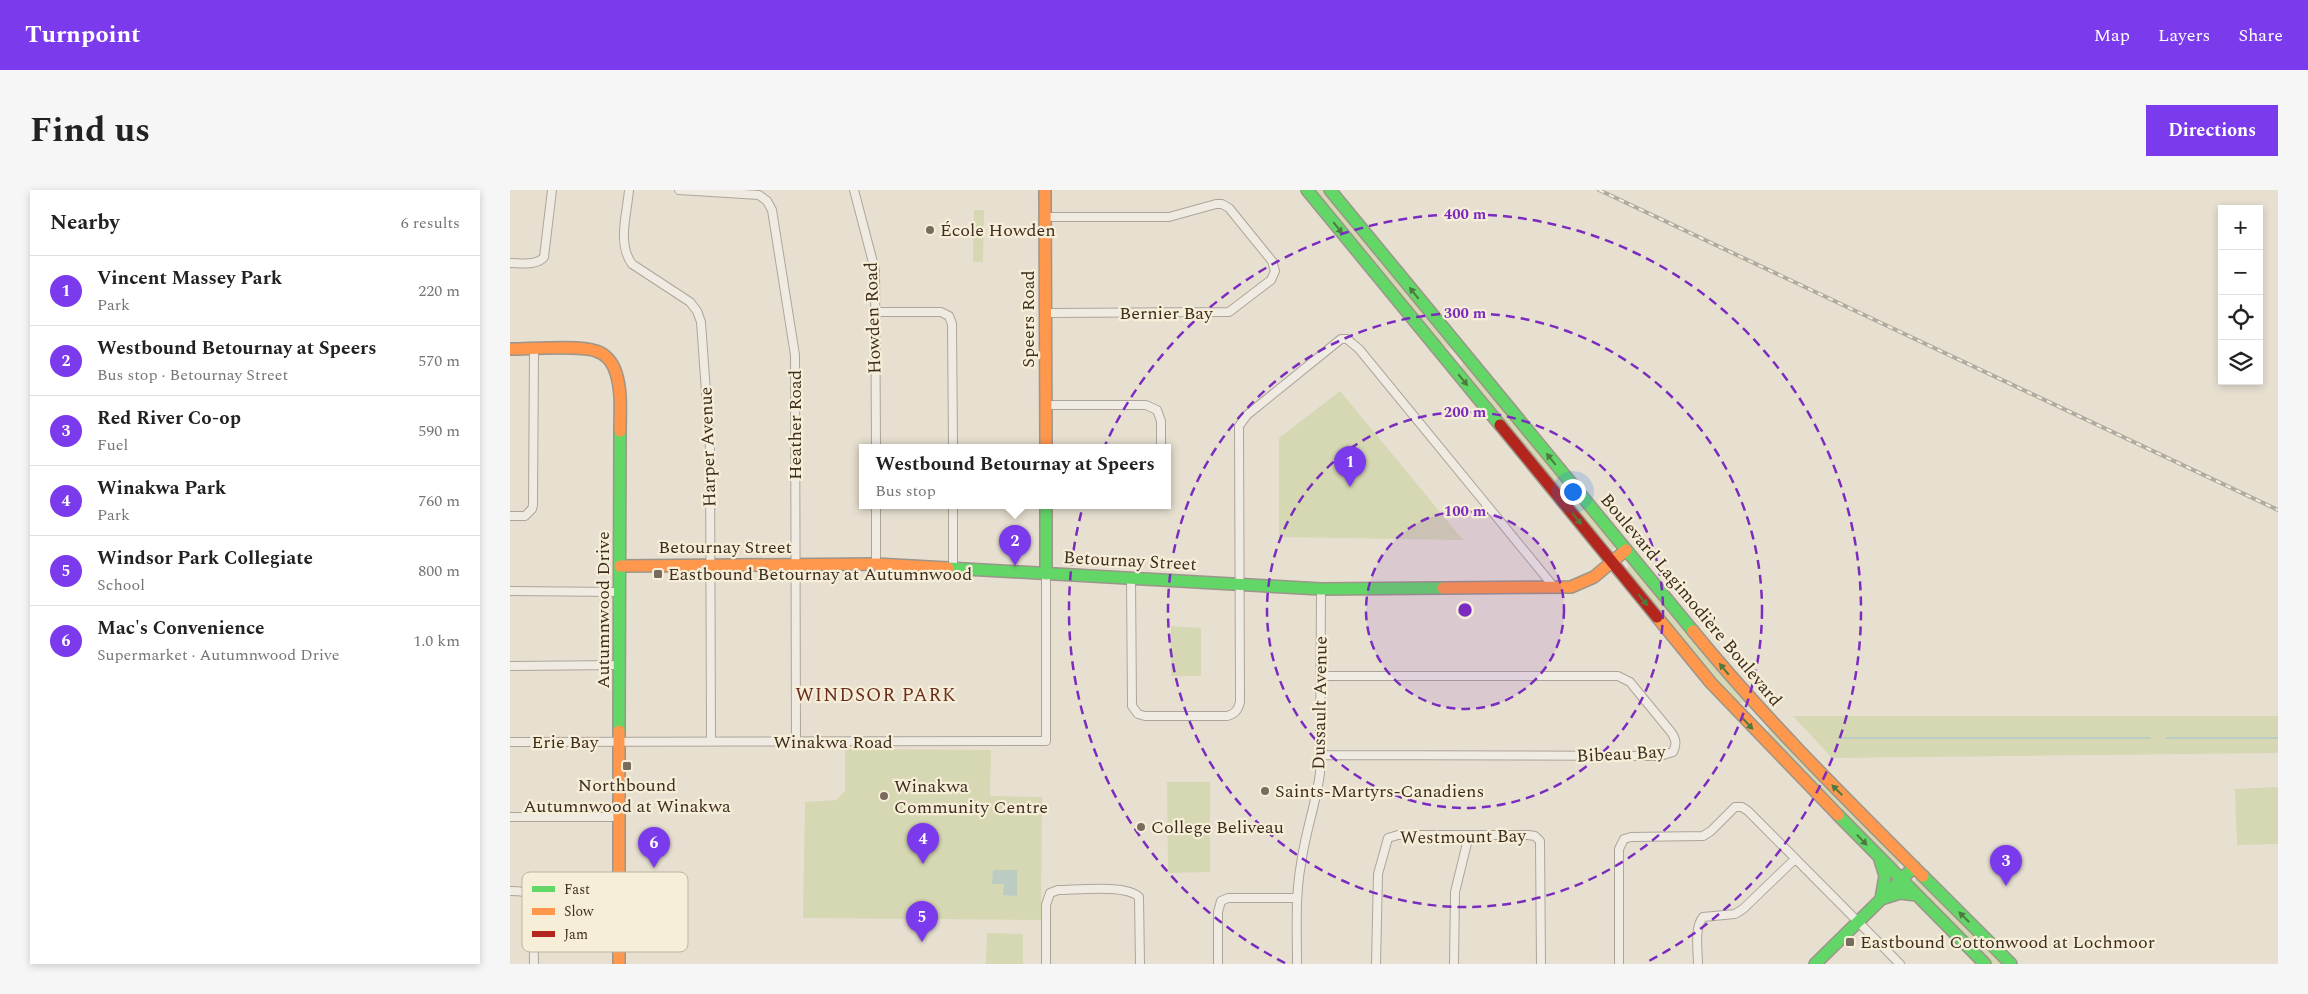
<!DOCTYPE html>
<meta charset="utf-8">
<style>
:root{--surface:#fff;--page:#f6f6f6;--text:#222;--muted:#767676;--line:#e0e0e0;--accent:#7c3aed}
body{margin:0;font-family:Spectral,serif;background:var(--page);color:var(--text)}
.controls{position:absolute;right:15px;top:15px;display:grid;overflow:hidden;border-radius:0px;box-shadow:0 2px 8px #0003}
.controls button{width:45px;height:45px;display:grid;place-items:center;padding:0;border:0;border-bottom:1px solid var(--line);background:var(--surface);color:var(--text);font:25px sans-serif}
.you{position:absolute;left:1062px;top:301px;width:18px;height:18px;margin:-12px;border:4px solid #fff;border-radius:50%;background:#1a73e8;box-shadow:0 0 0 8px #1a73e833}
.badge{display:grid;place-items:center;width:32px;height:32px;border-radius:50%;background:var(--accent);color:#fff;font-size:16px;font-weight:700}
.pin{position:absolute;translate:-50% -41px;filter:drop-shadow(0 1px 2px #0008)}
.pin::after{content:'';position:absolute;top:26px;width:18px;height:15px;background:inherit;clip-path:polygon(0 0,100% 0,50% 100%)}
.popup{position:absolute;left:349px;top:254px;width:312px;height:65px;box-sizing:border-box;display:grid;place-content:center;border-radius:0px;background:var(--surface);filter:drop-shadow(0 1px 4px #0005);font-size:16px;white-space:nowrap;color:var(--muted)}
.popup b{font-size:19px;color:var(--text)}
.popup::after{content:'';position:absolute;left:50%;top:100%;margin-left:-10px;border:10px solid transparent;border-top-color:var(--surface)}
.list{margin:0;padding:0;list-style:none}
h2{display:flex;justify-content:space-between;align-items:center;height:65px;margin:0;padding:0 20px;font-size:21px}
h2 small{font-size:16px;font-weight:400;color:var(--muted)}
.list li{display:grid;grid-template-columns:32px 1fr auto;gap:15px;align-items:center;box-sizing:border-box;height:70px;padding:0 20px;border-top:1px solid var(--line)}
.list b{display:block;font-size:19px;white-space:nowrap}
.list p{margin:0;font-size:16px;white-space:nowrap;color:var(--muted)}
.list em{font-size:16px;font-style:normal;color:var(--muted)}
.icon{flex:none;width:28px;height:28px;fill:none;stroke:currentColor;stroke-width:2;stroke-linecap:round;stroke-linejoin:round}
.map{position:relative;flex:none;width:1768px;height:774px;overflow:hidden;border-radius:0px}
header{display:flex;align-items:center;gap:30px;box-sizing:border-box;height:70px;padding:0 25px;background:var(--accent);color:#fff}
header strong{font-size:24px}
nav{display:flex;gap:28px;margin-inline-start:auto;font-size:18px}
.intro{display:flex;align-items:center;justify-content:space-between;box-sizing:border-box;height:120px;padding:0 30px}
h1{margin:0;font-size:35px}
.button{padding:12px 22px;border-radius:0px;background:var(--accent);color:#fff;font-size:18px;font-weight:700}
main{display:flex;gap:30px;padding:0 30px}
aside{flex:1;background:var(--surface);border-radius:0px;box-shadow:0 2px 8px #0003}
.map>svg:first-child{display:block}
.green{fill:#d6d7b3}
.water{fill:#bcccc2}
.lines{fill:none;stroke-linecap:round;stroke-linejoin:round}
.stream{stroke:#bcccc2;stroke-width:2}
.street-casing{stroke:#ada599;stroke-width:10}
.fast-casing{stroke:#9c958a;stroke-width:14}
.slow-casing{stroke:#9c958a;stroke-width:14}
.jam-casing{stroke:#9c958a;stroke-width:14}
.street{stroke:#efebe3;stroke-width:8}
.fast{stroke:#63d668;stroke-width:11}
.slow{stroke:#ff974d;stroke-width:11}
.jam{stroke:#b3261e;stroke-width:11}
.rail-casing{stroke:#afaaa2;stroke-width:4}
.rail{stroke:#f7eed8;stroke-width:2;stroke-dasharray:5.5;stroke-linecap:butt}
.oneway{fill:#4e7a40}
.ring{fill:none;stroke:#7b2cbf;stroke-width:2.5;stroke-dasharray:9 6}
.poi-dot{fill:#786c5e;stroke:#f7eed8;stroke-width:2}
.labels{text-anchor:middle;dominant-baseline:central;stroke-width:4.5;stroke-linejoin:round;paint-order:stroke}
.poi-label{font-size:18px;fill:#3d2e20;stroke:#f7eed8;text-anchor:start}
.street-label{font-size:18px;fill:#3d2e20;stroke:#f7eed8}
.neighbourhood-label{font-size:19px;letter-spacing:1px;fill:#6b2e1e;stroke:#f7eed8}
.key{fill:#f7eed8;stroke:#bfb4a1;stroke-width:1}
.key-label{font-size:14px;fill:#3d2e20}
.centre{fill:#7b2cbf;stroke:#f7eed8;stroke-width:2.5}
.ring-label{font-size:15px;text-anchor:middle;font-weight:bold;fill:#7b2cbf;stroke:#f7eed8;stroke-width:4.5;stroke-linejoin:round;paint-order:stroke}
</style>
<header>
<strong>Turnpoint</strong>
<nav><a>Map</a><a>Layers</a><a>Share</a></nav>
</header>
<div class="intro"><h1>Find us</h1><a class="button">Directions</a></div>
<main>
<aside>
<h2>Nearby<small>6 results</small></h2>
<ul class="list">
<li><span class="badge">1</span><div><b>Vincent Massey Park</b><p>Park</p></div><em>220 m</em></li>
<li><span class="badge">2</span><div><b>Westbound Betournay at Speers</b><p>Bus stop · Betournay Street</p></div><em>570 m</em></li>
<li><span class="badge">3</span><div><b>Red River Co-op</b><p>Fuel</p></div><em>590 m</em></li>
<li><span class="badge">4</span><div><b>Winakwa Park</b><p>Park</p></div><em>760 m</em></li>
<li><span class="badge">5</span><div><b>Windsor Park Collegiate</b><p>School</p></div><em>800 m</em></li>
<li><span class="badge">6</span><div><b>Mac's Convenience</b><p>Supermarket · Autumnwood Drive</p></div><em>1.0 km</em></li>
</ul>
</aside>
<div class="map">
<svg width="1768" height="774" viewBox="0 0 1768 774">
<rect width="100%" height="100%" fill="#e7e0d1"/>
<!-- green -->
<path class="green" d="M802,0H815L943,159H939L932,154L880,95Z
M464,20H474L473,72H463Z
M952,169L1101,351L1104,357L1103,360L1048,299L952,182Z
M830,201L831,202L953,350L769,347V248Z
M1118,376L1121,377L1163,429L1236,511V513L1228,512L1191,473L1122,391L1117,379Z
M661,436L691,438V486H661Z
M1283,526H1768V563L1322,568Z
M1261,539L1384,663L1390,674L1386,675L1258,547V540Z
M335,559L481,560L480,606L532,607L531,730L293,728L295,612L326,610L335,601Z
M657,592H700V682L658,683Z
M1768,597V654L1727,655L1725,599Z
M1407,689L1454,737L1495,774H1481L1404,693V690Z
M477,743L513,744V774H476Z"/>
<!-- water -->
<path class="water" d="M483,680H507V706L493,705L494,694H482Z"/>
<g class="lines">
<!-- stream -->
<path class="stream" d="M1329,548H1640
M1657,548H1768"/>
<!-- street casing -->
<g class="street-casing">
<path id="street" d="M119,0C117,24 107,54 122,74L180,112L187,121L191,132L200,258L201,551
M169,0L249,5L257,11L262,20L285,165L286,552
M344,0L365,80L366,257
M535,27H659L706,14H712L719,18L762,71L765,81L761,90L719,122L536,123
M0,73C11,73 27,76 34,67L42,0
M366,122H431L439,126L442,134L443,257
M536,215H636L647,220L651,231V257
M366,315V374
M443,315V378
M0,326H15L22,319L23,315L24,159
M621,388L622,516L628,524L635,526H717C725,524 728,520 730,512L729,236L737,225L831,149H837L849,159L1044,397
M0,401L110,402
M0,476L110,475
M0,552L536,551V384
M811,565L1150,566L1163,562C1167,554 1166,549 1161,542L1120,492L1108,486H812
M0,627H110
M0,701C10,701 18,701 23,711L24,774
M536,774V715L540,703L548,700C567,700 616,694 629,707L630,774
M708,774V722L711,711L718,708H787
M787,774C787,740 785,707 791,674C795,643 806,614 810,583L811,399
M866,774L868,684L878,648L888,645H1018L1025,646L1030,651L1031,774
M944,774L945,702L959,645
M1109,774V659L1114,649L1121,647L1193,646L1201,641L1225,617H1232L1238,621L1390,774
M1188,774C1188,760 1184,738 1193,727L1225,724L1233,719L1285,669"/>
</g>
<!-- fast casing -->
<g class="fast-casing">
<path id="fast" d="M797,0L990,235
M820,0L1183,441
M536,315V384
M438,378L811,399L933,398
M109,541L110,241
M1328,625L1475,774
M1370,670L1375,686L1371,709
M1413,686L1501,774
M1371,709L1390,703L1406,705
M1305,774L1404,677"/>
</g>
<!-- slow casing -->
<g class="slow-casing">
<path id="slow" d="M535,0L536,257
M0,159C20,159 69,155 86,161C96,164 103,173 106,183C112,202 110,222 110,241
M110,376L366,374L438,378
M933,398L1061,397L1084,387L1116,360
M1147,427L1201,493L1328,625
M1183,441C1254,528 1334,607 1413,686
M109,774V541"/>
</g>
<!-- jam casing -->
<g class="jam-casing">
<path id="jam" d="M990,235L1147,427"/>
</g>
<!-- street -->
<use href="#street" class="street"/>
<!-- fast -->
<use href="#fast" class="fast"/>
<!-- slow -->
<use href="#slow" class="slow"/>
<!-- jam -->
<use href="#jam" class="jam"/>
<!-- rail casing -->
<g class="rail-casing">
<path id="rail" d="M1089,0L1768,320"/>
</g>
<!-- rail -->
<use href="#rail" class="rail"/>
</g>
<!-- one-way arrows -->
<defs><path id="oneway-solid" d="M-6-.8H1V-3.2L6.5 0L1 3.2V.8H-6Z" transform="scale(1.25)"/></defs>
<g class="oneway">
<use href="#oneway-solid" transform="translate(828 38) rotate(51)"/>
<use href="#oneway-solid" transform="translate(904 103) rotate(-129)"/>
<use href="#oneway-solid" transform="translate(953 190) rotate(50)"/>
<use href="#oneway-solid" transform="translate(1041 269) rotate(-129)"/>
<use href="#oneway-solid" transform="translate(1067 329) rotate(51)"/>
<use href="#oneway-solid" transform="translate(1133 410) rotate(51)"/>
<use href="#oneway-solid" transform="translate(1214 479) rotate(-130)"/>
<use href="#oneway-solid" transform="translate(1238 534) rotate(47)"/>
<use href="#oneway-solid" transform="translate(1327 600) rotate(-135)"/>
<use href="#oneway-solid" transform="translate(1352 650) rotate(46)"/>
<use href="#oneway-solid" transform="translate(1454 727) rotate(-135)"/>
</g>
<!-- distance rings -->
<circle cx="955" cy="420" r="99" fill="#7b2cbf" fill-opacity=".12"/>
<g class="ring">
<circle cx="955" cy="420" r="99"/>
<circle cx="955" cy="420" r="198"/>
<circle cx="955" cy="420" r="297"/>
<path d="M775 773A396 396 0 1 1 1135 773"/>
</g>
<!-- markers -->
<g class="poi-dot">
<circle cx="420" cy="40" r="5"/>
<rect x="143" y="379" width="10" height="10" rx="2.5"/>
<rect x="112" y="571" width="10" height="10" rx="2.5"/>
<circle cx="755" cy="601" r="5"/>
<circle cx="374" cy="606" r="5"/>
<circle cx="631" cy="637" r="5"/>
<rect x="1335" y="747" width="10" height="10" rx="2.5"/>
</g>
<g class="labels">
<!-- poi labels -->
<g class="poi-label">
<text x="430" y="40">École Howden</text>
<text x="158" y="384">Eastbound Betournay at Autumnwood</text>
<text x="117" y="595" text-anchor="middle">Northbound<tspan x="117" dy="21">Autumnwood at Winakwa</tspan></text>
<text x="384" y="596">Winakwa<tspan x="384" dy="21">Community Centre</tspan></text>
<text x="765" y="601">Saints-Martyrs-Canadiens</text>
<text x="641" y="637">College Beliveau</text>
<text x="1350" y="752">Eastbound Cottonwood at Lochmoor</text>
</g>
<!-- street labels -->
<g class="street-label">
<text x="656" y="123">Bernier Bay</text>
<text transform="translate(363 128) rotate(-92)">Howden Road</text>
<text transform="translate(518 129) rotate(-90)">Speers Road</text>
<text transform="translate(285 235) rotate(-90)">Heather Road</text>
<text transform="translate(198 257) rotate(-92)">Harper Avenue</text>
<text x="215" y="357">Betournay Street</text>
<text transform="translate(620 371) rotate(3)">Betournay Street</text>
<text transform="translate(1181 410) rotate(50)">Boulevard Lagimodière Boulevard</text>
<text transform="translate(93 420) rotate(-90)">Autumnwood Drive</text>
<text transform="translate(810 513) rotate(-89)">Dussault Avenue</text>
<text x="55" y="552">Erie Bay</text>
<text x="323" y="552">Winakwa Road</text>
<text transform="translate(1111 564) rotate(-3)">Bibeau Bay</text>
<text transform="translate(953 647) rotate(-1)">Westmount Bay</text>
</g>
<!-- neighbourhood labels -->
<g class="neighbourhood-label">
<text x="366" y="505">WINDSOR PARK</text>
</g>
</g>
<!-- legend -->
<rect x="12" y="682" width="166" height="80" rx="8" class="key"/>
<rect x="22" y="696" width="23" height="6" fill="#63d668"/>
<rect x="22" y="718" width="23" height="7" fill="#ff974d"/>
<rect x="22" y="741" width="23" height="6" fill="#b3261e"/>
<g class="key-label">
<text x="54" y="704">Fast</text>
<text x="54" y="726">Slow</text>
<text x="54" y="749">Jam</text>
</g>
<circle cx="955" cy="420" r="8" class="centre"/>
<g class="ring-label">
<text x="955" y="29">400 m</text>
<text x="955" y="128">300 m</text>
<text x="955" y="227">200 m</text>
<text x="955" y="326">100 m</text>
</g>
</svg>
<div class="controls">
<button>+</button>
<button>−</button>
<button><svg class="icon" aria-label="locate" viewBox="0 0 24 24"><circle cx="12" cy="12" r="6"/><path d="M12 2v4M12 18v4M2 12h4M18 12h4"/></svg></button>
<button><svg class="icon" aria-label="layers" viewBox="0 0 24 24"><path d="M12 4l9 5-9 5-9-5zM3 14l9 5 9-5"/></svg></button>
</div>
<div class="you"></div>
<div class="pin badge" style="left:840px;top:297px">1</div>
<div class="pin badge" style="left:505px;top:376px">2</div>
<div class="popup"><b>Westbound Betournay at Speers</b>Bus stop</div>
<div class="pin badge" style="left:1496px;top:696px">3</div>
<div class="pin badge" style="left:413px;top:674px">4</div>
<div class="pin badge" style="left:412px;top:752px">5</div>
<div class="pin badge" style="left:144px;top:678px">6</div>
</div>
</main>
